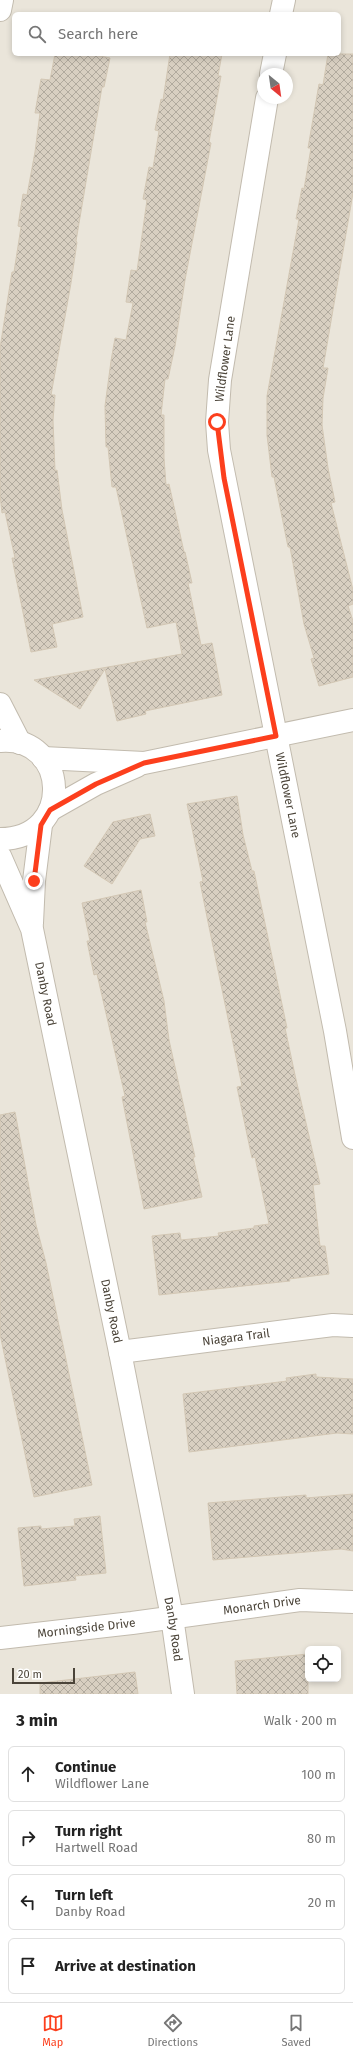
<!DOCTYPE html>
<meta charset="utf-8">
<style>
:root{--surface:#fff;--page:#f6f6f6;--text:#222;--muted:#767676;--line:#e0e0e0;--accent:#fc3f1d}
body{margin:0;font-family:"Fira Sans",sans-serif;background:var(--page);color:var(--text)}
.controls{position:absolute;right:12px;bottom:12px;display:grid;overflow:hidden;border-radius:6px;box-shadow:0 2px 6px #0003}
.controls button{width:36px;height:36px;display:grid;place-items:center;padding:0;border:0;border-bottom:1px solid var(--line);background:var(--surface);color:var(--text);font:20px sans-serif}
.compass{position:absolute;left:257px;top:68px;width:36px;height:36px;border-radius:50%;background:var(--surface);box-shadow:0 2px 6px #0003;rotate:151deg}
.scale{position:absolute;left:12px;bottom:10px;width:63px;box-sizing:border-box;padding-left:4px;border:2px solid #4b4439;border-top:0;font-size:11px;line-height:14px;white-space:nowrap;color:#4b4439;-webkit-text-stroke:3px #fff;paint-order:stroke}
.stop{position:absolute;width:12px;height:12px;margin:-9px;border:3px solid #fc3f1d;border-radius:50%;background:#fff}
.stop.end{background:#fc3f1d;border-color:#fff;box-shadow:0 1px 4px #0008}
.list{margin:0;padding:0;list-style:none}
h2{display:flex;justify-content:space-between;align-items:center;height:52px;margin:0;padding:0 16px;font-size:17px}
h2 small{font-size:13px;font-weight:400;color:var(--muted)}
.list li{display:grid;grid-template-columns:26px 1fr auto;gap:12px;align-items:center;box-sizing:border-box;height:56px;margin:0 8px 8px;padding:0 8px;border:1px solid var(--line);border-radius:6px}
.list b{display:block;font-size:15px;white-space:nowrap}
.list p{margin:0;font-size:13px;white-space:nowrap;color:var(--muted)}
.list em{font-size:13px;font-style:normal;color:var(--muted)}
.icon{flex:none;width:22px;height:22px;fill:none;stroke:currentColor;stroke-width:2;stroke-linecap:round;stroke-linejoin:round}
.map{position:relative;flex:none;width:353px;height:1694px;overflow:hidden}
.search{position:absolute;background:var(--surface);box-shadow:0 2px 6px #0003;left:12px;right:12px;top:12px;height:44px;display:flex;align-items:center;gap:10px;box-sizing:border-box;padding:0 14px;border-radius:6px;color:var(--muted);font-size:15px}
.sheet{height:308px;background:var(--surface)}
nav{display:flex;justify-content:space-around;align-items:center;box-sizing:border-box;height:56px;border-top:1px solid var(--line);background:var(--surface);font-size:11px;color:var(--muted)}
nav a{display:grid;justify-items:center;gap:2px}
nav .on{color:var(--accent)}
.map>svg:first-child{display:block}
.residential{fill:#eae5da;fill-rule:evenodd}
.building{fill:url(#building-cross-hatch);stroke:#d3c7b4}
.lines{fill:none;stroke-linecap:round;stroke-linejoin:round}
.minor-casing{stroke:#c2bbae;stroke-width:24}
.minor{stroke:#fff;stroke-width:22}
.route{stroke:#fc3f1d;stroke-width:5}
.labels{text-anchor:middle;dominant-baseline:central;stroke-width:4;stroke-linejoin:round;paint-order:stroke}
.street-label{font-size:12px;fill:#4b4439;stroke:#fff}
</style>
<div class="map">
<svg width="353" height="1694" viewBox="0 0 353 1694">
<defs>
<pattern id="building-cross-hatch" width="8" height="8" patternUnits="userSpaceOnUse"><rect width="8" height="8" fill="#d8cfc1"/><path d="M0 0l8 8M0 8l8-8" fill="none" stroke="#b1aa9e"/></pattern>
</defs>
<rect width="100%" height="100%" fill="#f6f3ec"/>
<!-- residential -->
<path class="residential" d="M0,0H353V1694H0ZM14,14H339V54H14ZM263,74H287V98H263ZM308,1649H338V1679H308Z"/>
<!-- building -->
<path class="building" d="M55,54H90L110,58L104,87H102L76,241L77,242L71,283L51,395H55L53,420L55,471L57,470L62,510L83,617L52,624L57,647L31,652L12,558H15L5,512L2,513L0,495V348L12,272H14L21,227L18,226L23,194L27,195L35,152L40,113H35L41,79L50,80Z
M170,54H222L218,76H221L209,142L211,143L185,280L175,346L168,379H165L161,415H164V458L166,485L169,484L184,552H185L192,583H188L201,645L212,643L222,695L145,711L146,714L117,721L105,669L80,709L34,680L182,654L176,622L147,628L116,487H112L108,447H106L105,406L111,361L115,338L126,340L133,303L126,302L131,270L137,271L147,200L143,199L149,167L153,168L159,131L155,130L161,99L163,100Z
M328,54H353V193L323,368H328L323,398L322,425L328,468L335,502L331,503L353,590V604L348,606L353,621V677L319,686L311,659L314,658L304,624L290,547H288L274,477H272L267,435V396L299,219H296L302,188L304,189L311,148H308L319,84L323,85Z
M237,796L243,835L252,871H254L287,1028H285L295,1075L320,1184L313,1185L320,1246H325L329,1274L289,1279L290,1281L159,1295L152,1236L180,1233L181,1240L219,1236L218,1233L254,1228V1226L269,1224L255,1157L252,1158L237,1087L242,1086L208,922L200,882L203,881L187,804Z
M150,814L155,836L140,839L112,884L84,866L113,822Z
M141,890L147,922H145L164,1001L169,1040L195,1157H193L202,1197L144,1209L122,1097L125,1096L97,974L94,975L87,941H90L82,903Z
M15,1112L36,1225L46,1263L92,1485L34,1497L0,1334V1115Z
M316,1374V1377L353,1379V1434L337,1433L189,1452L183,1394L287,1381L286,1378Z
M353,1494V1551L341,1549L213,1560L208,1503L306,1495V1498Z
M100,1516L106,1573L75,1576L76,1580L24,1586L18,1528L41,1526V1529L75,1526L74,1519Z
M308,1654V1694H237L235,1661Z
M135,1672L138,1694H40V1683Z"/>
<g class="lines">
<!-- minor casing -->
<g class="minor-casing">
<g id="minor">
<path d="M0,10L2,0"/>
<path d="M281,14L284,0"/>
<path d="M271,74L275,54"/>
<path id="s1" d="M267,98L220,380L217,422L219,450L335,1031L353,1138"/>
<path d="M0,704L20,743"/>
<path d="M0,741C69,735 75,839 0,839"/>
<path d="M43,758L144,763L353,720"/>
<path d="M50,810L96,784L137,766"/>
<path id="s2" d="M0,856L32,929L120,1352L172,1617L183,1694"/>
<path d="M32,923L34,881L41,825"/>
<path id="s3" d="M120,1352L333,1325L353,1326"/>
<path id="s4" d="M0,1638L132,1623L300,1600L353,1602"/>
</g>
</g>
<!-- minor -->
<use href="#minor" class="minor"/>
</g>
<g class="lines">
<!-- route -->
<path class="route" d="M34,881L41,825L50,810L96,784L144,763L276,736L224,478L217,422"/>
</g>
<g class="labels">
<!-- street labels -->
<g class="street-label">
<text transform="translate(225 359) rotate(-82)">Wildflower Lane</text>
<text stroke="none"><textPath href="#s1" startOffset="708">Wildflower Lane</textPath></text>
<text stroke="none"><textPath href="#s2" startOffset="146">Danby Road</textPath></text>
<text stroke="none"><textPath href="#s2" startOffset="470">Danby Road</textPath></text>
<text stroke="none"><textPath href="#s3" startOffset="117">Niagara Trail</textPath></text>
<text stroke="none"><textPath href="#s4" startOffset="264">Monarch Drive</textPath></text>
<text stroke="none"><textPath href="#s4" startOffset="87">Morningside Drive</textPath></text>
<text stroke="none"><textPath href="#s2" startOffset="794">Danby Road</textPath></text>
</g>
</g>
</svg>
<div class="controls">
<button><svg class="icon" aria-label="locate" viewBox="0 0 24 24"><circle cx="12" cy="12" r="6"/><path d="M12 2v4M12 18v4M2 12h4M18 12h4"/></svg></button>
</div>
<svg class="compass" viewBox="-18 -18 36 36"><path d="M0-13l5 13h-10z" fill="#e53935"/><path d="M0 13l5-13h-10z" fill="#767676"/></svg>
<div class="scale">20 m</div>
<div class="stop" style="left:217px;top:422px"></div>
<div class="stop end" style="left:34px;top:881px"></div>
<div class="search"><svg class="icon" aria-label="search" viewBox="0 0 24 24"><circle cx="10" cy="10" r="6"/><path d="M15 15l6 6"/></svg>Search here</div>
</div>
<section class="sheet">
<h2>3 min<small>Walk · 200 m</small></h2>
<ul class="list">
<li><svg class="icon" aria-label="ahead" viewBox="0 0 24 24"><path d="M12 20V5M6 11l6-6 6 6"/></svg><div><b>Continue</b><p>Wildflower Lane</p></div><em>100 m</em></li>
<li><svg class="icon" aria-label="right" viewBox="0 0 24 24"><path d="M7 20v-9h11M14 6l5 5-5 5"/></svg><div><b>Turn right</b><p>Hartwell Road</p></div><em>80 m</em></li>
<li><svg class="icon" aria-label="left" viewBox="0 0 24 24"><path d="M17 20v-9H6M10 6l-5 5 5 5"/></svg><div><b>Turn left</b><p>Danby Road</p></div><em>20 m</em></li>
<li><svg class="icon" aria-label="arrive" viewBox="0 0 24 24"><path d="M6 21V4h12l-3 4 3 4H6"/></svg><div><b>Arrive at destination</b></div></li>
</ul>
</section>
<nav>
<a class="on"><svg class="icon" aria-label="map" viewBox="0 0 24 24"><path d="M3 6l6-2 6 2 6-2v14l-6 2-6-2-6 2zM9 4v14M15 6v14"/></svg>Map</a>
<a><svg class="icon" aria-label="directions" viewBox="0 0 24 24"><path d="M12 3l9 9-9 9-9-9zM9 14v-3h6M13 9l2 2-2 2"/></svg>Directions</a>
<a><svg class="icon" aria-label="saved" viewBox="0 0 24 24"><path d="M7 4h10v16l-5-4-5 4z"/></svg>Saved</a>
</nav>
